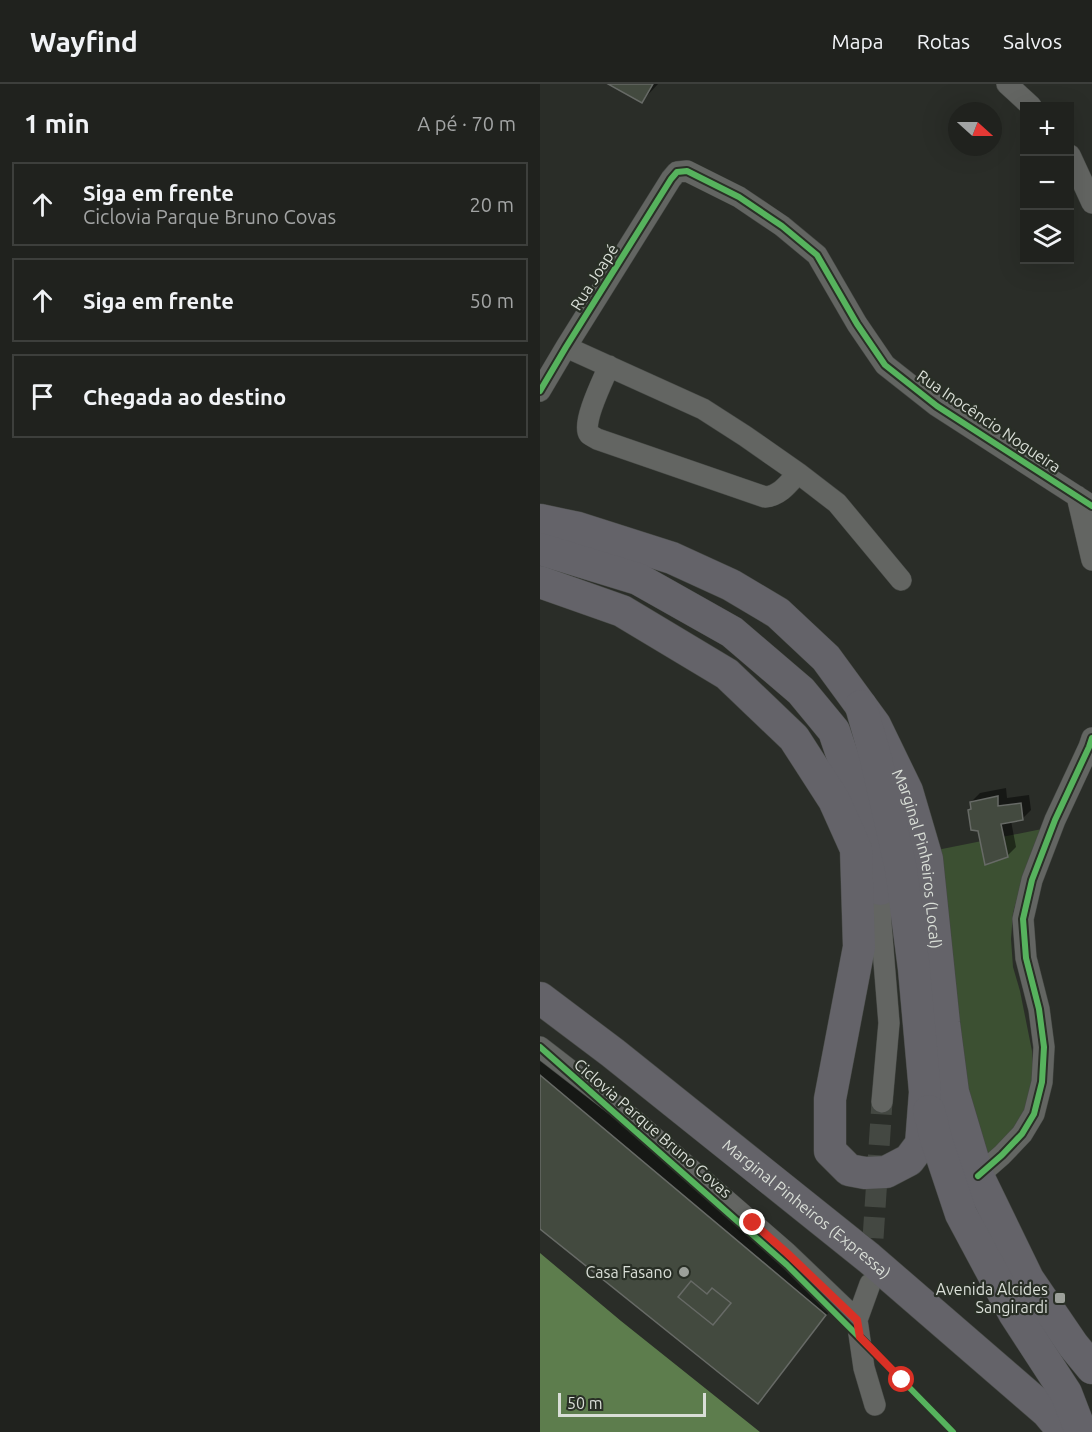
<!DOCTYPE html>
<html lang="pt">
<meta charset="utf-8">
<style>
:root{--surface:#20221e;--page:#282a27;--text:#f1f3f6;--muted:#a2a4a4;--line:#3d3f3c}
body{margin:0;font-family:Ubuntu,sans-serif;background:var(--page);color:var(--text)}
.controls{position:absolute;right:18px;top:18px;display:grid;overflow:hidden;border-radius:0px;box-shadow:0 6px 24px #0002}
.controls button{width:54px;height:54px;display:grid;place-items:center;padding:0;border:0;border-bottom:2px solid var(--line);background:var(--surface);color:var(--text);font:30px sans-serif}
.compass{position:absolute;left:408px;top:18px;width:54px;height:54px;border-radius:50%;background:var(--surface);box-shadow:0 6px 24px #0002;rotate:111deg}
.scale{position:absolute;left:18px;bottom:15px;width:148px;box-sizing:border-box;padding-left:6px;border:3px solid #d9ded7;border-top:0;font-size:16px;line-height:21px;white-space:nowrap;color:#d9ded7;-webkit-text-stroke:4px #292f26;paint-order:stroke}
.stop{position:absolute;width:18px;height:18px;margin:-14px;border:4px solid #d93025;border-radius:50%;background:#fff}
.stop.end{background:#d93025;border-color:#fff;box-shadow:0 2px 6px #0008}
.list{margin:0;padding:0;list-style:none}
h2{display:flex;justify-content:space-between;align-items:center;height:78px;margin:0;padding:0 24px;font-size:26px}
h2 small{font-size:20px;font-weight:400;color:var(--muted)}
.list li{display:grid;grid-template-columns:39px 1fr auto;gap:18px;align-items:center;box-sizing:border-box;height:84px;margin:0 12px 12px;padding:0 12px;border:2px solid var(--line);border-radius:0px}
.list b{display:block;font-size:22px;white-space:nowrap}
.list p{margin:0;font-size:20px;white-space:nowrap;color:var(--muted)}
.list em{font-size:20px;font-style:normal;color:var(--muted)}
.icon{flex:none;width:33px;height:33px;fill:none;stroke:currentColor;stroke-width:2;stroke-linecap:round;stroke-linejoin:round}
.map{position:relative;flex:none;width:552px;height:1348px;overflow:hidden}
header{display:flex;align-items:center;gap:36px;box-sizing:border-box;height:84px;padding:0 30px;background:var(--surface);border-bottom:2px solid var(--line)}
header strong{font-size:28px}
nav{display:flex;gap:33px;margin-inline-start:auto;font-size:21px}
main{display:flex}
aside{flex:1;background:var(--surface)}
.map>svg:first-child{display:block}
.green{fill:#3c5032}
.water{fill:#5d7d4d}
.shadow{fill:#0007}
.building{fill:#434a3f;stroke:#676a66;stroke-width:1.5}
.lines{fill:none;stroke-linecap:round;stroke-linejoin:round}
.minor-tunnel{stroke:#444842;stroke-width:21;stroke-dasharray:21 10;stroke-linecap:butt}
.minor-casing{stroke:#464945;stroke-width:22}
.highway-casing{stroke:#464945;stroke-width:33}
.minor{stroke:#636562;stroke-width:21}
.highway{stroke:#646369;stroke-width:32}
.cycleway-casing{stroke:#292f26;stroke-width:10}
.cycleway{stroke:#56b35d;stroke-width:6}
.route{stroke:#d93025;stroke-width:8}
.poi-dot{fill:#9ca09a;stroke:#292f26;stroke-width:2}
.labels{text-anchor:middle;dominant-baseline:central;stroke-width:4.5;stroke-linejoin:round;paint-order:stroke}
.street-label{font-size:16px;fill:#d9ded7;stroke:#292f26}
.poi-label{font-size:16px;fill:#d9ded7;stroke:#292f26;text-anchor:end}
</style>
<header>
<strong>Wayfind</strong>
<nav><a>Mapa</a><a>Rotas</a><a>Salvos</a></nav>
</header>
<main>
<aside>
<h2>1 min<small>A pé · 70 m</small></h2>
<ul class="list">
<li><svg class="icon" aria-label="ahead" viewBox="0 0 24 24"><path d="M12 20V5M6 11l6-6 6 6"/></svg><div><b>Siga em frente</b><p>Ciclovia Parque Bruno Covas</p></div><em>20 m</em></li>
<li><svg class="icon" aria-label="ahead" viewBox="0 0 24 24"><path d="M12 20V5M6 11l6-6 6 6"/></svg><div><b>Siga em frente</b></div><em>50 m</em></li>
<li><svg class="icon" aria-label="arrive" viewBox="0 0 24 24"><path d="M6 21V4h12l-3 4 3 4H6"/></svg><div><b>Chegada ao destino</b></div></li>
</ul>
</aside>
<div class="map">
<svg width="552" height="1348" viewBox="0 0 552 1348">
<rect width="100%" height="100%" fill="#2a2d28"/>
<!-- green -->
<path class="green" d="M502,745L481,800L473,829L471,855L473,883L480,907L492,967L493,996L481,1040L448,1073L432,1036L397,766Z"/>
<!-- water -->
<path class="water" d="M0,1169L81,1237L220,1348H0Z"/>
<!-- shadow -->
<path class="shadow" d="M71,0H118L102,17Z
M466,704L467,714L489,711L491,726L482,735L471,737L476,763L467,772L429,726L432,723L431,718L440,709Z
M0,970L296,1219L229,1306L218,1318L0,1143Z"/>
<!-- building -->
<path class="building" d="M68,0H113L102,19Z
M458,712V722L481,719L483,736L461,740L468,773L445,781L438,747L431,746L428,726L431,725L430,718Z
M0,991L286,1231L218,1320L0,1145Z
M151,1197L167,1210L172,1204L191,1219L173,1241L138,1213Z"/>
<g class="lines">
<!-- minor-tunnel -->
<path class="minor-tunnel" d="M331,1185L342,1018"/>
<!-- minor casing -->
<g class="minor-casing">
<path id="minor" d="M467,0L491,22
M530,71L552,119
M26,263L163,325L205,352L258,389
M69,282C64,294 41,340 49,350C50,351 57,355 57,355L225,413C240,412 249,399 258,389L297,419L361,496
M0,307L26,263L131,95L137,88L147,87L199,113L242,142L277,171L317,240L345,281L397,322L552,422
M537,412L552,476
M340,805L341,840L349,939L342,1018
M0,963L93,1035L247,1169L317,1236
M438,1092L462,1071L482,1050L494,1030L502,998L504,963L499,925L486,874L483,835L492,796L515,736L549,663L552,654
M330,1200L317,1236L324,1284L335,1321"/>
</g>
<!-- highway casing -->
<g class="highway-casing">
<g id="highway">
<path id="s1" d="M0,436L38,444L132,474L191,501L238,529L286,574L335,641L367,707L387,775L404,939L413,1008L438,1092L488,1195L533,1261L552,1284"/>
<path d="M0,465L98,495L192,548L261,607L294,647L335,768L340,805"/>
<path d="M0,498L82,527L187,590L254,654L294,716L316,765L319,863L290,1015V1067L309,1086L325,1089L346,1088L369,1076L381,1060L385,1008L374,885L361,785L336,675L321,622"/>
<path id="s2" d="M0,914L73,969L329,1174L507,1328L524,1348"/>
<path d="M389,1027L397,1058L421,1130L474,1229L526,1309L541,1348"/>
</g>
</g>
<!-- minor -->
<use href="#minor" class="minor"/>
<!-- highway -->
<use href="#highway" class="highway"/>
<!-- cycleway casing -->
<g class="cycleway-casing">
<path id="cycleway" d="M0,307L26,263L131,95L137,88L147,87L199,113L242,142L277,171L317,240L345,281L397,322L552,422
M0,963L247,1181L362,1296L413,1348
M438,1092L462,1071L482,1050L494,1030L502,998L504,963L499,925L486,874L483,835L492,796L515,736L549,663L552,654"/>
</g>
<!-- cycleway -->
<use href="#cycleway" class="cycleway"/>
</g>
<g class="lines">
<!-- route -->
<path class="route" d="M213,1139L247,1169L317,1236L320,1253L362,1296"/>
</g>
<!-- markers -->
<g class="poi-dot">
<circle cx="144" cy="1188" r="6"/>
<rect x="514" y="1208" width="12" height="12" rx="3"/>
</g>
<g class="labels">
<!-- street labels -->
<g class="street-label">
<text transform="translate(54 193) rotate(-58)">Rua Joapé</text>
<text transform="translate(449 337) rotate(34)">Rua Inocêncio Nogueira</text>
<text stroke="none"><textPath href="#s1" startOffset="548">Marginal Pinheiros (Local)</textPath></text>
<text transform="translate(113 1044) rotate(41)">Ciclovia Parque Bruno Covas</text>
<text stroke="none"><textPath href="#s2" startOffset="340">Marginal Pinheiros (Expressa)</textPath></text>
</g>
<!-- poi labels -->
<g class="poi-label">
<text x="132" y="1188">Casa Fasano</text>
<text x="508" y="1205">Avenida Alcides<tspan x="508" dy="18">Sangirardi</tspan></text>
</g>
</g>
</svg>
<div class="controls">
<button>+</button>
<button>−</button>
<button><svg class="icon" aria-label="layers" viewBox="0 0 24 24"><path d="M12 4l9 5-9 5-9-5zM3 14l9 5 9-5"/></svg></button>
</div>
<svg class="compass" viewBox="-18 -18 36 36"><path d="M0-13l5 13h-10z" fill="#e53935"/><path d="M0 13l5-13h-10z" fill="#a2a4a4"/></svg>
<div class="scale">50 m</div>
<div class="stop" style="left:362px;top:1296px"></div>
<div class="stop end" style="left:213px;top:1139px"></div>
</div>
</main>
